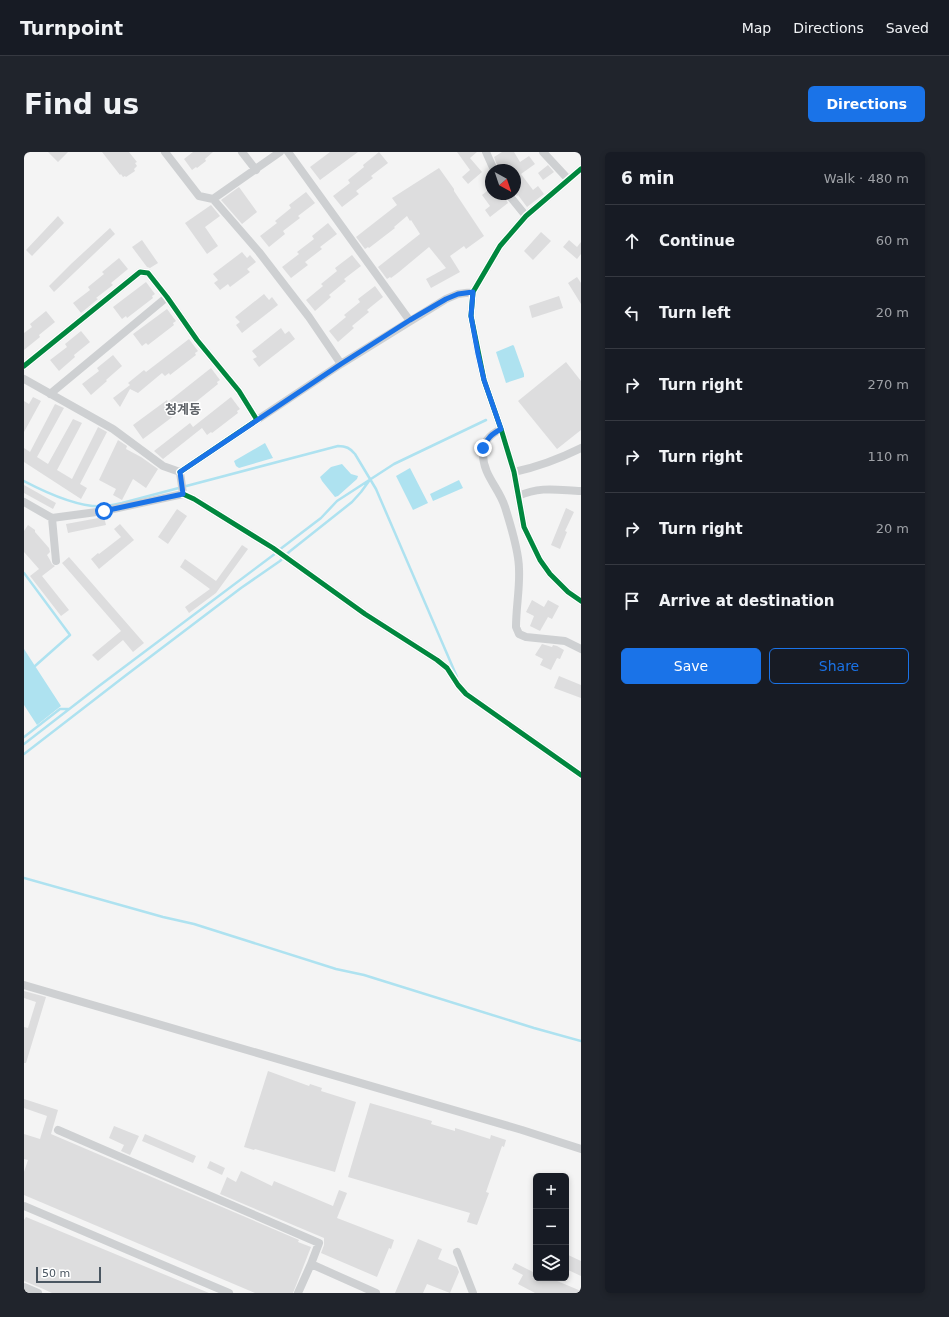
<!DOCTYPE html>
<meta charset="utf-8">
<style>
:root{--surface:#171b24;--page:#20242c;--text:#f1f3f6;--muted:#9ea1a6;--line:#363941;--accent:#1a73e8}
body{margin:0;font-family:"DejaVu Sans","Noto Sans KR",sans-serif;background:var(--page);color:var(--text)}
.controls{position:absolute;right:12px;bottom:12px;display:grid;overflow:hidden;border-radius:6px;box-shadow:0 2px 6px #0003}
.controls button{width:36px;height:36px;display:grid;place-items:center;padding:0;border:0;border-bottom:1px solid var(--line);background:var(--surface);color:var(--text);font:20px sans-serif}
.compass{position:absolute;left:461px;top:12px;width:36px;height:36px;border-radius:50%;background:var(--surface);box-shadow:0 2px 6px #0003;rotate:140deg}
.scale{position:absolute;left:12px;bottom:10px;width:65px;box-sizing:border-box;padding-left:4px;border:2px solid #4a5661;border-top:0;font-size:11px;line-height:14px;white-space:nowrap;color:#4a5661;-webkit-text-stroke:3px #fff;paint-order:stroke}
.stop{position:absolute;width:12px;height:12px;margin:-9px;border:3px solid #1a73e8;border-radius:50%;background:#fff}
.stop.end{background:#1a73e8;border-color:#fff;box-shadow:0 1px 4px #0008}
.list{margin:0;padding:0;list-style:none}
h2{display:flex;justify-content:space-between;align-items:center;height:52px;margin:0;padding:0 16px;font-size:17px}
h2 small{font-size:13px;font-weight:400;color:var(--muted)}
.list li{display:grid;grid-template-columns:26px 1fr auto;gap:12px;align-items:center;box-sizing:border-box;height:72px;padding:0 16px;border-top:1px solid var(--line)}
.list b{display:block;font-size:15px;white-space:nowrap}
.list em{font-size:13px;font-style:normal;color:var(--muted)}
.actions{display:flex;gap:8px;padding:12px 16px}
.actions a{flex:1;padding:9px 0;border:1px solid var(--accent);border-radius:6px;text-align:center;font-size:14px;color:var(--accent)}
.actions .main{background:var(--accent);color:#fff}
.icon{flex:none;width:22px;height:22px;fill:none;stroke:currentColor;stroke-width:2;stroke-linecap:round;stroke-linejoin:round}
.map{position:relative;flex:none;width:557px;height:1141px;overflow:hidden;border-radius:6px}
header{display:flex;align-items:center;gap:24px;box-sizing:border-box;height:56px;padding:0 20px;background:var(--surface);border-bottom:1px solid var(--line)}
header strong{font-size:19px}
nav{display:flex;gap:22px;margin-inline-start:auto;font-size:14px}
.intro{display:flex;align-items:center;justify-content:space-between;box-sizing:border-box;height:96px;padding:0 24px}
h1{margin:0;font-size:28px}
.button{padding:10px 18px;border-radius:6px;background:var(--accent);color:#fff;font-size:14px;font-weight:700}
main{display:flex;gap:24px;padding:0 24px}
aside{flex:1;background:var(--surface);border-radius:6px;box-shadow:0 2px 6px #0003}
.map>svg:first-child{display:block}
.water{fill:#aee2f0}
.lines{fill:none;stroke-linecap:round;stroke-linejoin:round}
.stream{stroke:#aee2f0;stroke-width:2.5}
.building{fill:#ddddde}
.minor{stroke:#ced0d2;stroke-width:8}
.cycleway-casing{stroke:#fff;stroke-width:8}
.cycleway{stroke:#00873e;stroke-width:5}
.route{stroke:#1a73e8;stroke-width:5}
.labels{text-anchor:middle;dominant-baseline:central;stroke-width:3;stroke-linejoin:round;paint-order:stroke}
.quarter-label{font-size:13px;font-weight:bold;fill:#5f6368;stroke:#fff}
</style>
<header>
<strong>Turnpoint</strong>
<nav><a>Map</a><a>Directions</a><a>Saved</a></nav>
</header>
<div class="intro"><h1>Find us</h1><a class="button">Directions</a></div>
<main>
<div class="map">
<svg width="557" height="1141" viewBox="0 0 557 1141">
<rect width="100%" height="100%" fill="#f4f4f4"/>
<!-- water -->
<path class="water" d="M489,193L490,194L500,222V225L482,231L472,200Z
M241,291L249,306L215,316L212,314L210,309Z
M318,312L327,322L334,324L333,327L314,344L311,345L298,329L296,325L307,315Z
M386,316L404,351L389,358L372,324Z
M435,328L439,336L409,349L406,342Z
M0,497L37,554L13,573L0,553Z"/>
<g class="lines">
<!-- stream -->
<path class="stream" d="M0,329C21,340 56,356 80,354C86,354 92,352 98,351L314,294C322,294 326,296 331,302L352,337L433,525
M255,398L297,366L313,349L370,312L462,268
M0,421L46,483L11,514
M0,585L36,557H45
M0,592L75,534L252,401
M0,602L101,524L217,436L256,409L265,400L328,350L337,340L345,329
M0,726L139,765L170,772L312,817L340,823L510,876L557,889"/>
</g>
<!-- building -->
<path class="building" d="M24,0H44L34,10Z
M78,0H105L113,10L111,11L113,14L110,17L111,19L102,25L101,24L99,25L97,22L96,23Z
M169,0H189L181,7L182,9L173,16L172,15L168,18L160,7Z
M306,0H334L296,28L286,15Z
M355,0L364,11L347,24L349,26L332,39L335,42L318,55L309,44L326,31L324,28L340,15L339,13Z
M433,0H453L446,6L458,20L444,32L438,25L446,18Z
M478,0H490L496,10L505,4L511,12L497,22L509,38L514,34L520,42L503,55L494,43L493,44L491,42V18H475L470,5Z
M524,13L530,20L519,28L514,21Z
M415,16L430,37V39L460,84L442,97L440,94L426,104L436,120L407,136L402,127L422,116L405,95L375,120L367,126L366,125L363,127L354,115L396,82L387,68L386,69L383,64L370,75L371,76L345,96L344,95L341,97L332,85L373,53L368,46Z
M215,35L233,60L218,72L197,48Z
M467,36V42H479L484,51L466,65L461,58L466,54L458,43Z
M282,40L291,51L274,64L276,66L259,79L261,82L245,95L236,84L253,71L251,69L267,56L265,53Z
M187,53L196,64L181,75L194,94L183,102L161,71Z
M34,64L40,71L8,104L2,98Z
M304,71L313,82L296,95L298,97L281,110L284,113L267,126L258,115L275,102L273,100L290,87L288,84Z
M86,76L91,82L30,140L25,134L47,112Z
M517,80L527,89L509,108L500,99Z
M118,88L134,111L126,116L123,115L108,95Z
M545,88L553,95L557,90V102L553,107L539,95Z
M218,100L223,106L226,103L232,110L223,117L226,120L206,135L204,132L196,138L190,131L194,128L189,122Z
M328,103L337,114L320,127L322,129L305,143L307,145L291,159L282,148L299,134L297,132L313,119L311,116Z
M95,106L104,117L87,131L89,133L72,146L74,147L57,161L49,151L66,138L64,135L80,122L78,120Z
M553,125L557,131V152L544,131Z
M122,130L131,142L128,144L129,146L103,166L102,164L98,167L89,155Z
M351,134L359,145L343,158L345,160L328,174L330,176L314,190L305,179L322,165L320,163L336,150L334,147Z
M240,142L245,148L248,145L254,153L218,181L212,173L216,170L211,165Z
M535,144L539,156L508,166L505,154Z
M143,157L152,169L149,171L150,173L124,193L122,191L118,194L109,182Z
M22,159L31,170L15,183L16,185L0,198V181L8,175L6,172Z
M257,176L261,182L265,179L271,187L235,215L229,207L233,205L228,199Z
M57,179L66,190L50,203L51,205L35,219L26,208L43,195L41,192Z
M165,187L174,199L171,201L172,203L146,223L145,221L141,224L138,221L114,241L106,237L96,255L89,246L106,233L104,231L120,218L122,220Z
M89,203L98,214L82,228L83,229L67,243L58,232L75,219L73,216Z
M542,210L557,229V278L533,297L494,249Z
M187,216L196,228L193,230L194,232L168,253L167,251L119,287L109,273L143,248L144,250Z
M9,245L17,249L0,280V249L5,252Z
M207,245L216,257L213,259L214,261L188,281L187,280L183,283L178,276L139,307L130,299L166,271L169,275Z
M31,252L40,256L13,305L24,312L49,267L58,271L33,318L48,327L74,275L83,280L56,332L63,336L57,347L0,310V296L6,300Z
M94,288L103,294L102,297L117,305L134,317L122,336L109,327L98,348L89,343L92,337L75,328Z
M0,333L32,351L29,357L0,341Z
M542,356L550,360L541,379L543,380L536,397L527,393Z
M153,357L163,364L144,392L134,385Z
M80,365L82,373L44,381L42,372Z
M96,372L110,388L75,417L67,407L74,401L75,402L97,385L90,377Z
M4,373L11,378V380L25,396L26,400L23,403L26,408L28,412L31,414L18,424L45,458L37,464L6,424L15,417L0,400V379Z
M218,393L224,397L192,441L165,461L161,455L186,437L156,415L161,407L192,429Z
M45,405L120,491L109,500L99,488L74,509L68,503L97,479L38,411Z
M508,448L520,455L524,448L535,454L528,467L524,465L516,479L506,474L510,464L502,460Z
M518,492L528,495L529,493L533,494L540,498L536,507L533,506L527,518L516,513L519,507L511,503Z
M535,524L557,533V546L530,536Z
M0,839L22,845L2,911H0V875L4,876L12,850L0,846Z
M244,919L285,934L286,932L298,936L297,939L332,950L311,1020L231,997L230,998L220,995Z
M0,947L34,958L27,982L275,1088L274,1090L287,1095L269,1141H231L0,1043V1020L4,1008L0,1007V982L16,987L23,964L0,956Z
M346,951L408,969L407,972L431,979V976L466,987L467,983L482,988L480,995L478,994L462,1040L465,1041L453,1073L443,1070L446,1061L324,1025Z
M90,974L115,984L106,1003L97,999L100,993L85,986Z
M121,982L172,1004L169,1011L118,989Z
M186,1009L201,1016L198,1023L183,1016Z
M217,1019L248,1034L250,1029L309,1054L315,1038L323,1041L313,1066L370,1088L367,1097L365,1096L353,1125L297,1101L300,1093V1086L196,1042L203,1025L212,1030Z
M2,1065L185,1141H28L17,1136L0,1129V1068Z
M394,1087L418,1097L414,1107L433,1115L435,1120L426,1141L403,1132L399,1141H371Z
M542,1102L557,1109V1124L542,1117Z
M491,1111L511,1121L508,1126H521L526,1128V1126L557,1139V1141H511L494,1132L499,1123L488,1117Z"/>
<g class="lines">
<!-- minor -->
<path class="minor" d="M141,0L175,44L189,47L256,0
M218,0L232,18
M264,0L386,169
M462,0L470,18
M519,0L544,27
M557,17L502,64L476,94L449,140L447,164L460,228L477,277L490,320L500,375L516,408L526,422L544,440L557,449
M484,42L502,64
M189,47L235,100L285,165L317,212
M0,214L116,120L124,121L143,145L173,188L215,239L233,268L156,320
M0,227L89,277L139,314L156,320
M26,242L143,145
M233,268L317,212L422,147L434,142L449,140
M477,277C467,282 458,289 459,302C459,323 475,336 481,355C486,371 495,399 495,417C496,436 492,455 492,475L495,482L502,485L541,489L557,497
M490,320C513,315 535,307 557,296
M159,342L170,347L249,396L341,462L413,508L423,516L434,533L442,542L557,623
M494,344C517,334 533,338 557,339
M0,350L28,366
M32,409L28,366L80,359L159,342L156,320
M0,833L498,978L557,997
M34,978L295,1091L287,1112
M0,1054L205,1141
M433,1100L449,1141
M0,1135L14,1141
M274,1141L287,1112L352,1141"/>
<!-- cycleway casing -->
<g class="cycleway-casing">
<path id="cycleway" d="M557,17L502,64L476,94L449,140L447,164L460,228L477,277L490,320L500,375L516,408L526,422L544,440L557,449
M0,214L116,120L124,121L143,145L173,188L215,239L233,268L156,320
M159,342L170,347L249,396L341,462L413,508L423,516L434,533L442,542L557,623"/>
</g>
<!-- cycleway -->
<use href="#cycleway" class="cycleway"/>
</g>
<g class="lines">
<!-- route -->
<path class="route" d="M80,359L159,342L156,320L317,212L386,168L422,147L434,142L449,140L447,164L454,202L460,228L477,277C468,282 463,286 459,296"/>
</g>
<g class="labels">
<!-- quarter labels -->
<g class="quarter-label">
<text x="159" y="257">청계동</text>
</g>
</g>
</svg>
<div class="controls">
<button>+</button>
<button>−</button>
<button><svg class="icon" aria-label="layers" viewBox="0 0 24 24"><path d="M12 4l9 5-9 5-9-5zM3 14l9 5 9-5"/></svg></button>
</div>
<svg class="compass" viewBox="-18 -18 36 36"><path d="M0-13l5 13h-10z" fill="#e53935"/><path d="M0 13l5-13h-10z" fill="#9ea1a6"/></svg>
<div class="scale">50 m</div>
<div class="stop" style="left:80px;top:359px"></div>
<div class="stop end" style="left:459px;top:296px"></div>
</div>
<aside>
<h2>6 min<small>Walk · 480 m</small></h2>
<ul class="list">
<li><svg class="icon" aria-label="ahead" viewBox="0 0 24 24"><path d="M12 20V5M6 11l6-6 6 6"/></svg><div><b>Continue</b></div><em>60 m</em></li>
<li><svg class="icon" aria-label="left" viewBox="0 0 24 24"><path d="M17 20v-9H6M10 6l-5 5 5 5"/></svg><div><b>Turn left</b></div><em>20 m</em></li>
<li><svg class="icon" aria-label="right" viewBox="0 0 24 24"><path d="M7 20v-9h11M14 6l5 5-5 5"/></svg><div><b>Turn right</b></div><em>270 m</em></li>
<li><svg class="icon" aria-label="right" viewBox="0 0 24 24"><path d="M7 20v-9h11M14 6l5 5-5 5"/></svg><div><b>Turn right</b></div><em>110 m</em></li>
<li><svg class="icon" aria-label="right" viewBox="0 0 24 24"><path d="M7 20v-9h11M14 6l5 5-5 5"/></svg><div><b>Turn right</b></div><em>20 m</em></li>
<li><svg class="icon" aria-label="arrive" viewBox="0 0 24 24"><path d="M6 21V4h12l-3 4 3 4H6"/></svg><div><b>Arrive at destination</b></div></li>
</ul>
<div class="actions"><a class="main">Save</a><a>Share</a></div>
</aside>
</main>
